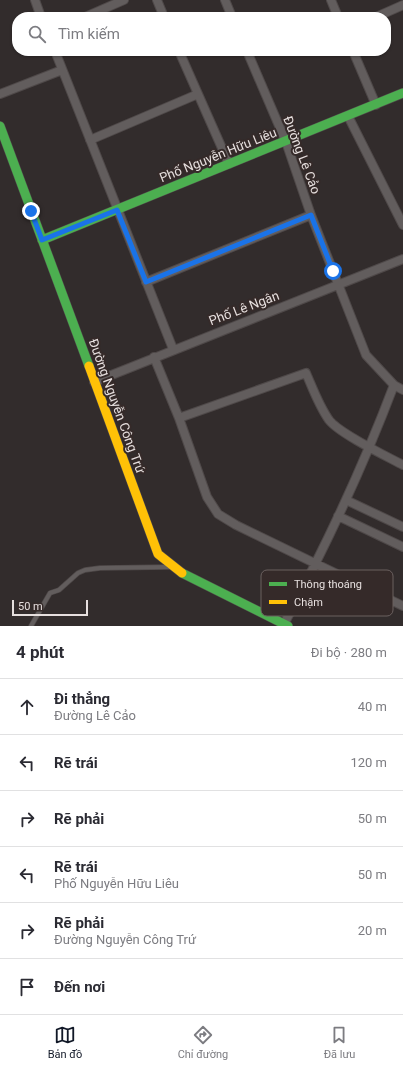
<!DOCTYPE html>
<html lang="vi">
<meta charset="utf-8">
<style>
:root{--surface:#fff;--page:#f2f2f3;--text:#2b2b33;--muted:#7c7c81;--line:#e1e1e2;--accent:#111827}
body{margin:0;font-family:Roboto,sans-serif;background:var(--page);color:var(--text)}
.scale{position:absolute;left:12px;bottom:10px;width:76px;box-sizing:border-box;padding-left:4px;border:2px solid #e6dfde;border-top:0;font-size:11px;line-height:14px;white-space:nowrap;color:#e6dfde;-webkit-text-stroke:3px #352a29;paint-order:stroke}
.stop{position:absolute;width:12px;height:12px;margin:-9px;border:3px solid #1a73e8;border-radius:50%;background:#fff}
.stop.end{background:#1a73e8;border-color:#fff;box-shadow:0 1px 4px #0008}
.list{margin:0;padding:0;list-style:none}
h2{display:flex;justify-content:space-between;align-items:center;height:52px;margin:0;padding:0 16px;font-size:17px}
h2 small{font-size:13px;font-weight:400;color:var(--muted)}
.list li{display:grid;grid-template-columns:26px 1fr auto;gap:12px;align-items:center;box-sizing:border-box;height:56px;padding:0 16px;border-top:1px solid var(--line)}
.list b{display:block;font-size:15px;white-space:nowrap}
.list p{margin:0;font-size:13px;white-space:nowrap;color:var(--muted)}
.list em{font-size:13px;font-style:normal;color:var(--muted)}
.icon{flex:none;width:22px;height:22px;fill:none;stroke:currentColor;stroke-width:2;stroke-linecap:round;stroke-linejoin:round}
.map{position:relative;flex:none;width:403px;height:626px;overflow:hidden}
.search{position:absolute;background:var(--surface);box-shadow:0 1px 3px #0004;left:12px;right:12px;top:12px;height:44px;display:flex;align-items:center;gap:10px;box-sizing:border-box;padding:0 14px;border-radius:16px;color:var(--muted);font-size:15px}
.sheet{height:388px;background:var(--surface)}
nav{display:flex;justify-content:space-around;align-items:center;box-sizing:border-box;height:56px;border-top:1px solid var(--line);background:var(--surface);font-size:11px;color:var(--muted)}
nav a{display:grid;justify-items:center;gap:2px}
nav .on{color:var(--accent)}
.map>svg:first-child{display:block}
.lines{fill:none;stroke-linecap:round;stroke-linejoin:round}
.lane-casing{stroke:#4f4949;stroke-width:5.5}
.street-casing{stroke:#4f4949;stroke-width:10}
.fast-casing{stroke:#4f4949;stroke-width:10}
.slow-casing{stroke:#4f4949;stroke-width:10}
.lane{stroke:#625d5d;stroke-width:4}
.street{stroke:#625d5d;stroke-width:8}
.fast{stroke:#4caf50;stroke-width:9}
.slow{stroke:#ffc107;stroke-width:9}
.route{stroke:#1a73e8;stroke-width:5}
.labels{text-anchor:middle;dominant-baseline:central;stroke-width:4;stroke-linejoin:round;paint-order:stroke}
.street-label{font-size:13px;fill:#e6dfde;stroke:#352a29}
.key{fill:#352a29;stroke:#6a605f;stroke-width:1}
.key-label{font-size:11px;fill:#e6dfde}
</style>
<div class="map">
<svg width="403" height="626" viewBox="0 0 403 626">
<rect width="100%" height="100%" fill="#322c2c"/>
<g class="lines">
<!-- lane casing -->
<g class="lane-casing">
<path id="lane" d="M31,626L50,593L59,590L78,573L85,570L100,568L170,567"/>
</g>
<!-- street casing -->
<g class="street-casing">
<path id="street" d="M35,0L41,17
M157,0L164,17
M225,0L232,17
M331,0L338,17
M85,17L124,0
M376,17L403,5
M55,51L173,349
M179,51L229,164
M247,51L286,142L311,215L366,355L394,385L403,390
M353,51L376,105
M0,94L62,70
M348,116L403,225
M90,140L198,94
M146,282L311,215
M154,357L179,418L207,497L218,514L236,525L403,606
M94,382L403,259
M179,418L306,373C313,389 319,406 329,420C340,434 386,456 403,465
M346,500L403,527
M338,516L403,547
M284,624C326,546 363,467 394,385"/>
</g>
<!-- fast casing -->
<g class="fast-casing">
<path id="fast" d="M0,126L89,366
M42,240L403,93
M182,573L288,626"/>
</g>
<!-- slow casing -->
<g class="slow-casing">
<path id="slow" d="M89,366L158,554L182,573"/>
</g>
<!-- lane -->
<use href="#lane" class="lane"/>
<!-- street -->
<use href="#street" class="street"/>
<!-- fast -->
<use href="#fast" class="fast"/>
<!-- slow -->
<use href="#slow" class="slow"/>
</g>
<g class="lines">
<!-- route -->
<path class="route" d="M31,211L42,240L117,210L146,282L311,215L333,271"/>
</g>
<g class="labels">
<!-- street labels -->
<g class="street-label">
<text transform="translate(218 155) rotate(-22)">Phố Nguyễn Hữu Liêu</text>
<text transform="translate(302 155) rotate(69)">Đường Lê Cảo</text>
<text transform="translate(244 308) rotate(-21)">Phố Lê Ngân</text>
<text transform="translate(117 406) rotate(70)">Đường Nguyễn Công Trứ</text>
</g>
</g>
<!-- legend -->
<rect x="261" y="570" width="132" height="46" rx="6" class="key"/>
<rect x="269" y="582" width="18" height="4" fill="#4caf50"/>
<rect x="269" y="600" width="18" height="4" fill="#ffc107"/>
<g class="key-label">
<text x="294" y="588">Thông thoáng</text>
<text x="294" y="606">Chậm</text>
</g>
</svg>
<div class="scale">50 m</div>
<div class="stop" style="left:333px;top:271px"></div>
<div class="stop end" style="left:31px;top:211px"></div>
<div class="search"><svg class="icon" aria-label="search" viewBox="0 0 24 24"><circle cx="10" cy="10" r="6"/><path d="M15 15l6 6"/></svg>Tìm kiếm</div>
</div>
<section class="sheet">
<h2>4 phút<small>Đi bộ · 280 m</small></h2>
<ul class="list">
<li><svg class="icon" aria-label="ahead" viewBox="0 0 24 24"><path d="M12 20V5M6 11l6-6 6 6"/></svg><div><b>Đi thẳng</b><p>Đường Lê Cảo</p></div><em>40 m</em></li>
<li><svg class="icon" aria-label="left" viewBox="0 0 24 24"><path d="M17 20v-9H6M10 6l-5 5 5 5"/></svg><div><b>Rẽ trái</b></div><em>120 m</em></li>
<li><svg class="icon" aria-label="right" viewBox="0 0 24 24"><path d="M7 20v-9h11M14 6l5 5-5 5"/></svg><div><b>Rẽ phải</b></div><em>50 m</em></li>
<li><svg class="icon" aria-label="left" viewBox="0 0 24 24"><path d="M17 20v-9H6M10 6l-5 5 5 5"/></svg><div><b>Rẽ trái</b><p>Phố Nguyễn Hữu Liêu</p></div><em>50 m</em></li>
<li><svg class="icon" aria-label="right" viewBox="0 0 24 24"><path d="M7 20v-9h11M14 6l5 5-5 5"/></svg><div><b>Rẽ phải</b><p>Đường Nguyễn Công Trứ</p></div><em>20 m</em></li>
<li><svg class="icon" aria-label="arrive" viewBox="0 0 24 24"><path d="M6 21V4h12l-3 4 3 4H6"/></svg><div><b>Đến nơi</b></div></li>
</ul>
</section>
<nav>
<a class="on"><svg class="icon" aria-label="map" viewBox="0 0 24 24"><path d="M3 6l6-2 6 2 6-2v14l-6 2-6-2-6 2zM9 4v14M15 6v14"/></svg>Bản đồ</a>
<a><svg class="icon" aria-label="directions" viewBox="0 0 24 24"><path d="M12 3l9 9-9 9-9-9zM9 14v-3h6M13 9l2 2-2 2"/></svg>Chỉ đường</a>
<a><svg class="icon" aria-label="saved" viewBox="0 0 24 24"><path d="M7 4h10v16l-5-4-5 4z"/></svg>Đã lưu</a>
</nav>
